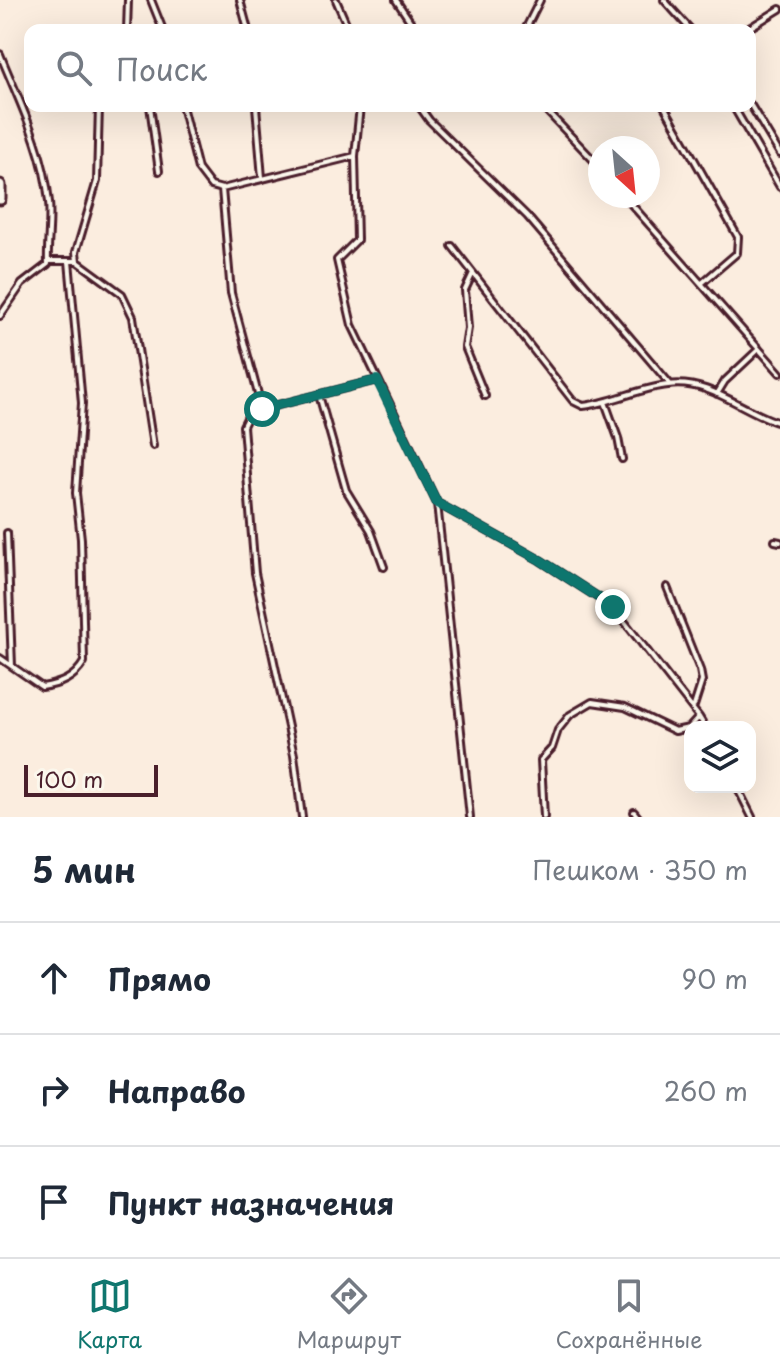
<!DOCTYPE html>
<html lang="ru">
<meta charset="utf-8">
<style>
:root{--surface:#fff;--page:#f6f6f7;--text:#1f2937;--muted:#747a83;--line:#e0e1e3;--accent:#0f766e}
body{margin:0;font-family:"Playpen Sans",sans-serif;background:var(--page);color:var(--text)}
.controls{position:absolute;right:24px;bottom:24px;display:grid;overflow:hidden;border-radius:16px;box-shadow:0 8px 32px #0002}
.controls button{width:72px;height:72px;display:grid;place-items:center;padding:0;border:0;border-bottom:2px solid var(--line);background:var(--surface);color:var(--text);font:40px sans-serif}
.compass{position:absolute;left:588px;top:136px;width:72px;height:72px;border-radius:50%;background:var(--surface);box-shadow:0 8px 32px #0002;rotate:153deg}
.scale{position:absolute;left:24px;bottom:20px;width:134px;box-sizing:border-box;padding-left:8px;border:4px solid #4a1f2b;border-top:0;font-size:22px;line-height:28px;white-space:nowrap;color:#4a1f2b;-webkit-text-stroke:6px #fbf7ec;paint-order:stroke}
.stop{position:absolute;width:24px;height:24px;margin:-18px;border:6px solid #0f766e;border-radius:50%;background:#fff}
.stop.end{background:#0f766e;border-color:#fff;box-shadow:0 2px 8px #0008}
.list{margin:0;padding:0;list-style:none}
h2{display:flex;justify-content:space-between;align-items:center;height:104px;margin:0;padding:0 32px;font-size:34px}
h2 small{font-size:26px;font-weight:400;color:var(--muted)}
.list li{display:grid;grid-template-columns:52px 1fr auto;gap:24px;align-items:center;box-sizing:border-box;height:112px;padding:0 32px;border-top:2px solid var(--line)}
.list b{display:block;font-size:30px;white-space:nowrap}
.list em{font-size:26px;font-style:normal;color:var(--muted)}
.icon{flex:none;width:44px;height:44px;fill:none;stroke:currentColor;stroke-width:2;stroke-linecap:round;stroke-linejoin:round}
.map{position:relative;flex:none;width:780px;height:817px;overflow:hidden}
.search{position:absolute;background:var(--surface);box-shadow:0 8px 32px #0002;left:24px;right:24px;top:24px;height:88px;display:flex;align-items:center;gap:20px;box-sizing:border-box;padding:0 28px;border-radius:16px;color:var(--muted);font-size:30px}
.sheet{height:440px;background:var(--surface)}
nav{display:flex;justify-content:space-around;align-items:center;box-sizing:border-box;height:112px;border-top:2px solid var(--line);background:var(--surface);font-size:22px;color:var(--muted)}
nav a{display:grid;justify-items:center;gap:4px}
nav .on{color:var(--accent)}
.map>svg:first-child{display:block}
.lines{fill:none;stroke-linecap:round;stroke-linejoin:round}
.lane-casing{stroke:#4a1f2b;stroke-width:10}
.street-casing{stroke:#4a1f2b;stroke-width:15}
.lane{stroke:#fbf7ec;stroke-width:4}
.street{stroke:#fbf7ec;stroke-width:9}
.route{stroke:#0f766e;stroke-width:10}
</style>
<div class="map">
<svg width="780" height="817" viewBox="0 0 780 817">
<rect width="100%" height="100%" fill="#fbeddf"/>
<filter id="ink" filterUnits="userSpaceOnUse"><feTurbulence type="fractalNoise" baseFrequency=".0125" numOctaves="2"/><feDisplacementMap in="SourceGraphic" scale="16" xChannelSelector="R" yChannelSelector="G"/><feConvolveMatrix kernelMatrix="1 2 1 2 8 2 1 2 1" color-interpolation-filters="sRGB"/></filter>
<g filter="url(#ink)">
<g class="lines">
<!-- lane casing -->
<g class="lane-casing">
<path id="lane" d="M151,0L163,30
M240,0L248,30
M336,0L349,30
M396,0L416,30
M664,0L691,30
M127,30L128,0
M525,30L540,0
M746,30L780,9
M0,54C19,101 44,150 49,202C51,222 47,243 48,264L22,284L0,316
M750,104L780,154
M99,106L97,181L76,252L77,261L122,294L133,317L153,446
M150,106L159,171
M182,106L198,169L211,186L222,189L355,156L357,240L337,260L352,325L437,503L470,817
M256,106L262,178
M419,106L429,120L527,216L670,384
M542,106L600,167
M664,106L738,237L737,253L702,283
M733,106L780,187
M355,156L360,106
M222,189L231,293L262,409
M624,196L780,373
M452,246L573,401L583,406C612,403 639,388 668,385C710,379 743,412 780,423
M48,261H77
M473,273L465,290L468,328L465,347L485,396
M717,394L725,381L759,349
M319,395L346,490L371,531L384,567
M605,402L618,438L622,459
M437,503L540,560L613,607L699,717L689,728L675,731L625,707L592,702L570,715L558,730L552,748L541,760L544,817
M7,533L12,666
M775,541L780,542
M667,587L700,670L702,681L694,706
M0,658L42,687C60,684 74,679 84,662L81,539L76,493L82,403L69,261
M699,717L705,727
M737,787L752,817
M634,812L638,817
M302,817L294,755L255,573L243,426L248,416L262,409L377,380"/>
</g>
<!-- street casing -->
<g class="street-casing">
<path id="street" d="M0,185V199"/>
</g>
<!-- lane -->
<use href="#lane" class="lane"/>
<!-- street -->
<use href="#street" class="street"/>
</g>
</g>
<g class="lines" filter="url(#ink)">
<!-- route -->
<path class="route" d="M262,409L377,380L437,503L540,560L613,607"/>
</g>
</svg>
<div class="controls">
<button><svg class="icon" aria-label="layers" viewBox="0 0 24 24"><path d="M12 4l9 5-9 5-9-5zM3 14l9 5 9-5"/></svg></button>
</div>
<svg class="compass" viewBox="-18 -18 36 36"><path d="M0-13l5 13h-10z" fill="#e53935"/><path d="M0 13l5-13h-10z" fill="#747a83"/></svg>
<div class="scale">100 m</div>
<div class="stop" style="left:262px;top:409px"></div>
<div class="stop end" style="left:613px;top:607px"></div>
<div class="search"><svg class="icon" aria-label="search" viewBox="0 0 24 24"><circle cx="10" cy="10" r="6"/><path d="M15 15l6 6"/></svg>Поиск</div>
</div>
<section class="sheet">
<h2>5 мин<small>Пешком · 350 m</small></h2>
<ul class="list">
<li><svg class="icon" aria-label="ahead" viewBox="0 0 24 24"><path d="M12 20V5M6 11l6-6 6 6"/></svg><div><b>Прямо</b></div><em>90 m</em></li>
<li><svg class="icon" aria-label="right" viewBox="0 0 24 24"><path d="M7 20v-9h11M14 6l5 5-5 5"/></svg><div><b>Направо</b></div><em>260 m</em></li>
<li><svg class="icon" aria-label="arrive" viewBox="0 0 24 24"><path d="M6 21V4h12l-3 4 3 4H6"/></svg><div><b>Пункт назначения</b></div></li>
</ul>
</section>
<nav>
<a class="on"><svg class="icon" aria-label="map" viewBox="0 0 24 24"><path d="M3 6l6-2 6 2 6-2v14l-6 2-6-2-6 2zM9 4v14M15 6v14"/></svg>Карта</a>
<a><svg class="icon" aria-label="directions" viewBox="0 0 24 24"><path d="M12 3l9 9-9 9-9-9zM9 14v-3h6M13 9l2 2-2 2"/></svg>Маршрут</a>
<a><svg class="icon" aria-label="saved" viewBox="0 0 24 24"><path d="M7 4h10v16l-5-4-5 4z"/></svg>Сохранённые</a>
</nav>
